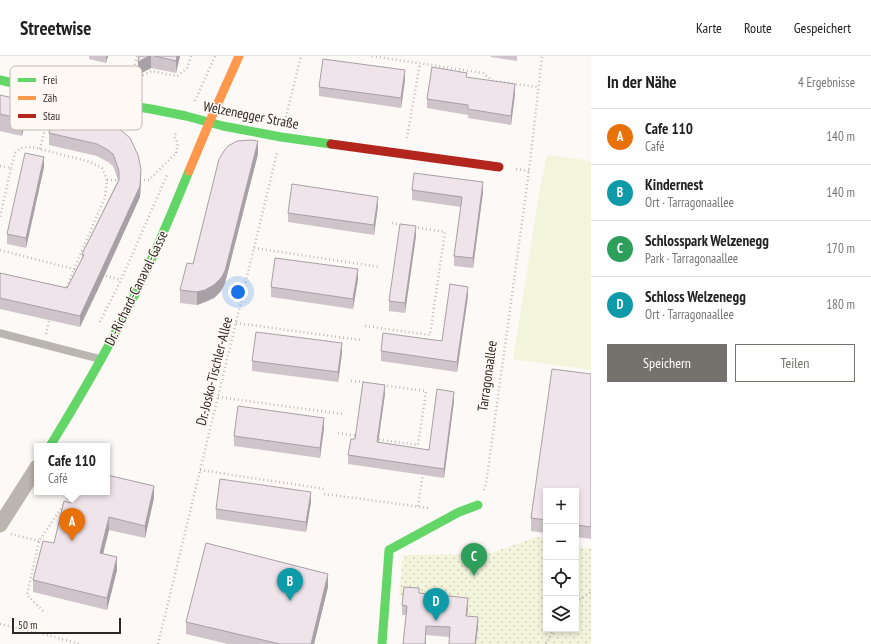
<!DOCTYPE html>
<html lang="de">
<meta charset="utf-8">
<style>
:root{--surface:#fff;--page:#f2f2f2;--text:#222;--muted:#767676;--line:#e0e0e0;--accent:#75716d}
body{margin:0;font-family:"PT Sans Narrow",sans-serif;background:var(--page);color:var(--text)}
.controls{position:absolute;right:12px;bottom:12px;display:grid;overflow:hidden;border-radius:0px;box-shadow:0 2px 6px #0003}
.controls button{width:36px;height:36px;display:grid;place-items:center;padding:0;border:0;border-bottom:1px solid var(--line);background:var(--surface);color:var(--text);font:20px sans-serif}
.scale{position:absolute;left:12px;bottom:10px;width:109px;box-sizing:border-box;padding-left:4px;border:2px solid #2d2823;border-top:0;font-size:11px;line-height:14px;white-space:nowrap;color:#2d2823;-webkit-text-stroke:3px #fff8f3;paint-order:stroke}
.you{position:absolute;left:238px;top:236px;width:14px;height:14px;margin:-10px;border:3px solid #fff;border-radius:50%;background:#1a73e8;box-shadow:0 0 0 6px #1a73e833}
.badge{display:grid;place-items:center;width:26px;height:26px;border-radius:50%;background:var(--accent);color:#fff;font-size:13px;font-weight:700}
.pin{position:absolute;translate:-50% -33px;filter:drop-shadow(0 1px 2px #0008)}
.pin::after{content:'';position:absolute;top:21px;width:14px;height:12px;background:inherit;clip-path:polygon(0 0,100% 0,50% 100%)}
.popup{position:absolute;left:34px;top:387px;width:76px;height:52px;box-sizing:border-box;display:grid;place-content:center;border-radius:0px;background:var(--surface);filter:drop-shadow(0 1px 3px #0005);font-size:13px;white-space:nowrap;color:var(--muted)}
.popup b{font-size:15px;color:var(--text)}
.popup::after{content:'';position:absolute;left:50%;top:100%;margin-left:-8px;border:8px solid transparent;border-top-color:var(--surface)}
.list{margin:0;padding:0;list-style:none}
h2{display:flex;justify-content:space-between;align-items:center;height:52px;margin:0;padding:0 16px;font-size:17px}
h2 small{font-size:13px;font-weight:400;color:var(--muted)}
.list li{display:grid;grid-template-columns:26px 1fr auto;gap:12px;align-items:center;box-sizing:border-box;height:56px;padding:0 16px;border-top:1px solid var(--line)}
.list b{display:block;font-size:15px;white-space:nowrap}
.list p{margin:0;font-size:13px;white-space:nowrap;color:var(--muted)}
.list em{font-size:13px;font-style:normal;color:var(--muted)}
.actions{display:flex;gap:8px;padding:12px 16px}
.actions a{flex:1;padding:9px 0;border:1px solid var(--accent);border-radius:0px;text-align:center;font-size:14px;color:var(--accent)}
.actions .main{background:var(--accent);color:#fff}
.icon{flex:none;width:22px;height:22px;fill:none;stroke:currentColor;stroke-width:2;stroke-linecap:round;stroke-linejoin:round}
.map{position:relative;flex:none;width:591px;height:588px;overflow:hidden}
header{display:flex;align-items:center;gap:24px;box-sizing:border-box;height:56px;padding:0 20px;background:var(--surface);border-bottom:1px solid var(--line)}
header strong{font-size:19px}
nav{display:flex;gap:22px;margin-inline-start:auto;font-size:14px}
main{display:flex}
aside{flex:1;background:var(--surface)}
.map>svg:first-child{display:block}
.grass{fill:#f3f4dc}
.park{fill:url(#park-dots)}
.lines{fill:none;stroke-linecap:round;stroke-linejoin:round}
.path{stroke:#c0bcb8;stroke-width:2.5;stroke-dasharray:1 3;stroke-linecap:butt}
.lane{stroke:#bbb5af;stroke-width:8}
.street{stroke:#bbb5af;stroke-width:15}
.fast{stroke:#63d668;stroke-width:9}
.slow{stroke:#ff974d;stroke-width:9}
.jam{stroke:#b3261e;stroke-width:9}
.wall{fill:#cec4c9}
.shaded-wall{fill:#a7a0a4}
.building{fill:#efe4ea;stroke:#a7a0a4}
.labels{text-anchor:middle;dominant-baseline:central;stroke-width:3;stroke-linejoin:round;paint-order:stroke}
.street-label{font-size:14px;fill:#2d2823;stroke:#fff8f3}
.key{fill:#fff8f3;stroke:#c0bab5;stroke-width:1}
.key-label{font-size:11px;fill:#2d2823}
</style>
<header>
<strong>Streetwise</strong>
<nav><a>Karte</a><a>Route</a><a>Gespeichert</a></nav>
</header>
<main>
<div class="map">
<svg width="591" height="588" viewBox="0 0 591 588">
<defs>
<pattern id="park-dots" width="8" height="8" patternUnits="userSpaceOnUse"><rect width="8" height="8" fill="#f3f4dc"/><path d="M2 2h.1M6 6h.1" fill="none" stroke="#d1d1bc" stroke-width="1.8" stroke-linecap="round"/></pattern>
</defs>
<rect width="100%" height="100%" fill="#fcf9f6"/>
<!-- grass -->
<path class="grass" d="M547,99L591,105V314L513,303L540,132Z"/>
<!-- park -->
<path class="park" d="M536,481L546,483V573H576V490L591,493V588H476L478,571L404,540H399L403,499L488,498Z"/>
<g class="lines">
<!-- path -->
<path class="path" d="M137,0L135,7V23L152,15L177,20L187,12L191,0
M372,0L483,17L493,25L538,31
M195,45L215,0
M285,65L301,0
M407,82L420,7
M40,93L50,53
M176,97L178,87L174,81L177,75
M0,110L11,112L0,162
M516,113L529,115
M107,124H121
M140,124H149L177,96
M392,167L401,169
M254,192L380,211
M0,194L74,213L105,141L107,124L102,112L90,106L32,91L21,92L15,97L11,112
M102,219L121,224
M64,233H66L74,213L79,214
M100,266L121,224L167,119
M236,267L361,284
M365,270L430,279L445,176L414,171
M46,278L50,261
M351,325L364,326
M218,341L343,358
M338,377L358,380
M375,383L418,389L426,335L381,329
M200,414L325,433
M484,434L486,428L529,115L542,0
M324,438L429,452
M418,450L423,417
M11,478L39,485
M576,546L591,536
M43,555L27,539L39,485L68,442L69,436
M0,568L43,578L80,588
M158,588L277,97
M546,588L554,573"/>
<!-- lane -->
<path class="lane" d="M0,277L100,303"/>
<!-- street -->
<path class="street" d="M0,469L37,411"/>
<!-- fast -->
<path class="fast" d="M0,24L63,39L151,53L186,60L223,70L281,81L331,88
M50,390C82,338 113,285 139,230C157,193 173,154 189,115
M382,588L389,494L459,456L478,449"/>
<!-- slow -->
<path class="slow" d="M189,115L209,67L239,0"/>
<!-- jam -->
<path class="jam" d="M331,88L499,111"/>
</g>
<!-- wall -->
<path class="wall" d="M89,0H108L106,7L89,3Z
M139,0H180L176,17L151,12L138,19Z
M491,0H517V5L491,1Z
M467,21L515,38L511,69L468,62V59L427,52V43Z
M405,24L401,52L319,40V31Z
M0,39L26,62L22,80L0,75Z
M105,65L141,125L140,141L100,229L80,271L0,253V217L67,232L82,202V198L118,124L113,110L108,106L97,100L49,89V77Z
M258,98L225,227L221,235L214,242L205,246L197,249L180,247V234L193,208Z
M44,111L26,192L7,188V178Z
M412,134L483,136L473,212L454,210V200L461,151L412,144Z
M378,150L374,179L288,166V157Z
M416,180L405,257L389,255V245Z
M358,223L353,253L271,241V231Z
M468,240L457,316L381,305V295L442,285Z
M342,297L338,326L252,315V305Z
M591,318V483L576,481V435H546V477L531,475V462Z
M385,338L378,386L429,394L454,345L444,422L348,408V399L355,383Z
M324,372L320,402L234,390V380Z
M154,442L145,482L109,474L103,498L117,514L107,554L33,536V524L54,487L71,447Z
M311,446L306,476L216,463V453Z
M328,531L314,588H228L186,578V566Z
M419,537L468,551L467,560L478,571L449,581L426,579L406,559H402V549Z"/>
<!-- shaded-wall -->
<path class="shaded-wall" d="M106,0H108L106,7Z
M149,0H151V12L138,19V6Z
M177,0H180L176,17V5Z
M405,14V24L401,52V42Z
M515,28V38L511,69V60Z
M26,45V62L22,80V63Z
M258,85V98L225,227L221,235L214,242L205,246L197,249V236Z
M44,101V111L26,192V182Z
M141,113V125L140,141L100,229L80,271V260Z
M483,126V136L473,212V202Z
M378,141V150L374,179V169Z
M416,170V180L405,257V247Z
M358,213V223L353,253V243Z
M468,231V240L457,316V306Z
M342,287V297L338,326V316Z
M385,329V338L377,395V386Z
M454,336V345L444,422V413Z
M324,362V372L320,402V392Z
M154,430V442L145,482V470Z
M311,436V446L306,476V466Z
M109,461V474L100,510V497Z
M117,501V514L107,554V542Z
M328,518V531L314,588H311Z
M468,542V551L466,570V560Z
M478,561V571L476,588H475Z
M426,570V588H425Z"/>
<!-- building -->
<path class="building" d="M139,0H149L138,6Z
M155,0H177L176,5Z
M323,3L405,14L401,42L319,31Z
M432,11L467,17L466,21L515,28L511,60L468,53V49L427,43Z
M0,39L26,45L22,63L0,58Z
M54,55L105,65L115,70L123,76L130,82L138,99L141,113L140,130L100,217L80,260L0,242V217L67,232L84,199L82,198L119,124V115L117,109L113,98L108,94L97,88L49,77Z
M251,84L258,85L225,215L221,222L214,229L205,234L197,236L180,234L187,207L193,208L219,103L224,95L228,90L237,85Z
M25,97L44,101L26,182L7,178Z
M414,117L483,126L473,202L454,200L462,141L412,134Z
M292,128L378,141L374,169L288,157Z
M400,168L416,170L405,247L389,245Z
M275,202L358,213L353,243L271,231Z
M450,228L468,231L457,306L381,295L383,277L442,285Z
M256,276L342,287L338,316L252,305Z
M552,313L591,318V471L576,469V435H546V464L531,462Z
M363,326L385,329L377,386L429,394L437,333L454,336L444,413L348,399L351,383H355Z
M238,350L324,362L320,392L234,380Z
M107,419L154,430L145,470L109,461L100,497L117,501L107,542L33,524L43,485L54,487L64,445L71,447L74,436H107Z
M220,423L311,436L306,466L216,453Z
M206,487L328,518L311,588H280L186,566Z
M404,531L419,532V537L468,542L466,560L478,561L475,588H449L450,571L426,570L425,588H403L407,550L402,549Z"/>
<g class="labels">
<!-- street labels -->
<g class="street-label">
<text transform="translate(251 59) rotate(11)">Welzenegger Straße</text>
<text transform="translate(136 232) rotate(-64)">Dr.-Richard-Canaval-Gasse</text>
<text transform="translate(214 315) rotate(-76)">Dr.-Josko-Tischler-Allee</text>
<text transform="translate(487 320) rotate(-82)">Tarragonaallee</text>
</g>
</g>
<!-- legend -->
<rect x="10" y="10" width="132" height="64" rx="6" class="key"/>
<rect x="18" y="22" width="18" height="4" fill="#63d668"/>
<rect x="18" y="40" width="18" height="4" fill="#ff974d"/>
<rect x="18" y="58" width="18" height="4" fill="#b3261e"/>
<g class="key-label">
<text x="43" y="28">Frei</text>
<text x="43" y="46">Zäh</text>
<text x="43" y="64">Stau</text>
</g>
</svg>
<div class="controls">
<button>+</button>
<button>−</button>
<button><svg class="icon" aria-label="locate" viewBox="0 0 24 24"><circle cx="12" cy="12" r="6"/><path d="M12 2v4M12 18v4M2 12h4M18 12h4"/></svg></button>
<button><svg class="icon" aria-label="layers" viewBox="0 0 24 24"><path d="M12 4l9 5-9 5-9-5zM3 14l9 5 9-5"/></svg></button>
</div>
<div class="scale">50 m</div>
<div class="you"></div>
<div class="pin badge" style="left:72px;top:485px;background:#e8710a">A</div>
<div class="popup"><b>Cafe 110</b>Café</div>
<div class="pin badge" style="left:290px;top:545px;background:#0f9aa8">B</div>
<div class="pin badge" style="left:474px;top:520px;background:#2e9e5b">C</div>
<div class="pin badge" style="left:436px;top:565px;background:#0f9aa8">D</div>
</div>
<aside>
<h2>In der Nähe<small>4 Ergebnisse</small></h2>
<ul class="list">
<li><span class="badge" style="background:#e8710a">A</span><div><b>Cafe 110</b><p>Café</p></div><em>140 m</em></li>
<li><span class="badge" style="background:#0f9aa8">B</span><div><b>Kindernest</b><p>Ort · Tarragonaallee</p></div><em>140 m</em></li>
<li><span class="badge" style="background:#2e9e5b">C</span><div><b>Schlosspark Welzenegg</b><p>Park · Tarragonaallee</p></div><em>170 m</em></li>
<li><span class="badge" style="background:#0f9aa8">D</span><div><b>Schloss Welzenegg</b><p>Ort · Tarragonaallee</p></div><em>180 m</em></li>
</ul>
<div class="actions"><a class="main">Speichern</a><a>Teilen</a></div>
</aside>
</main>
